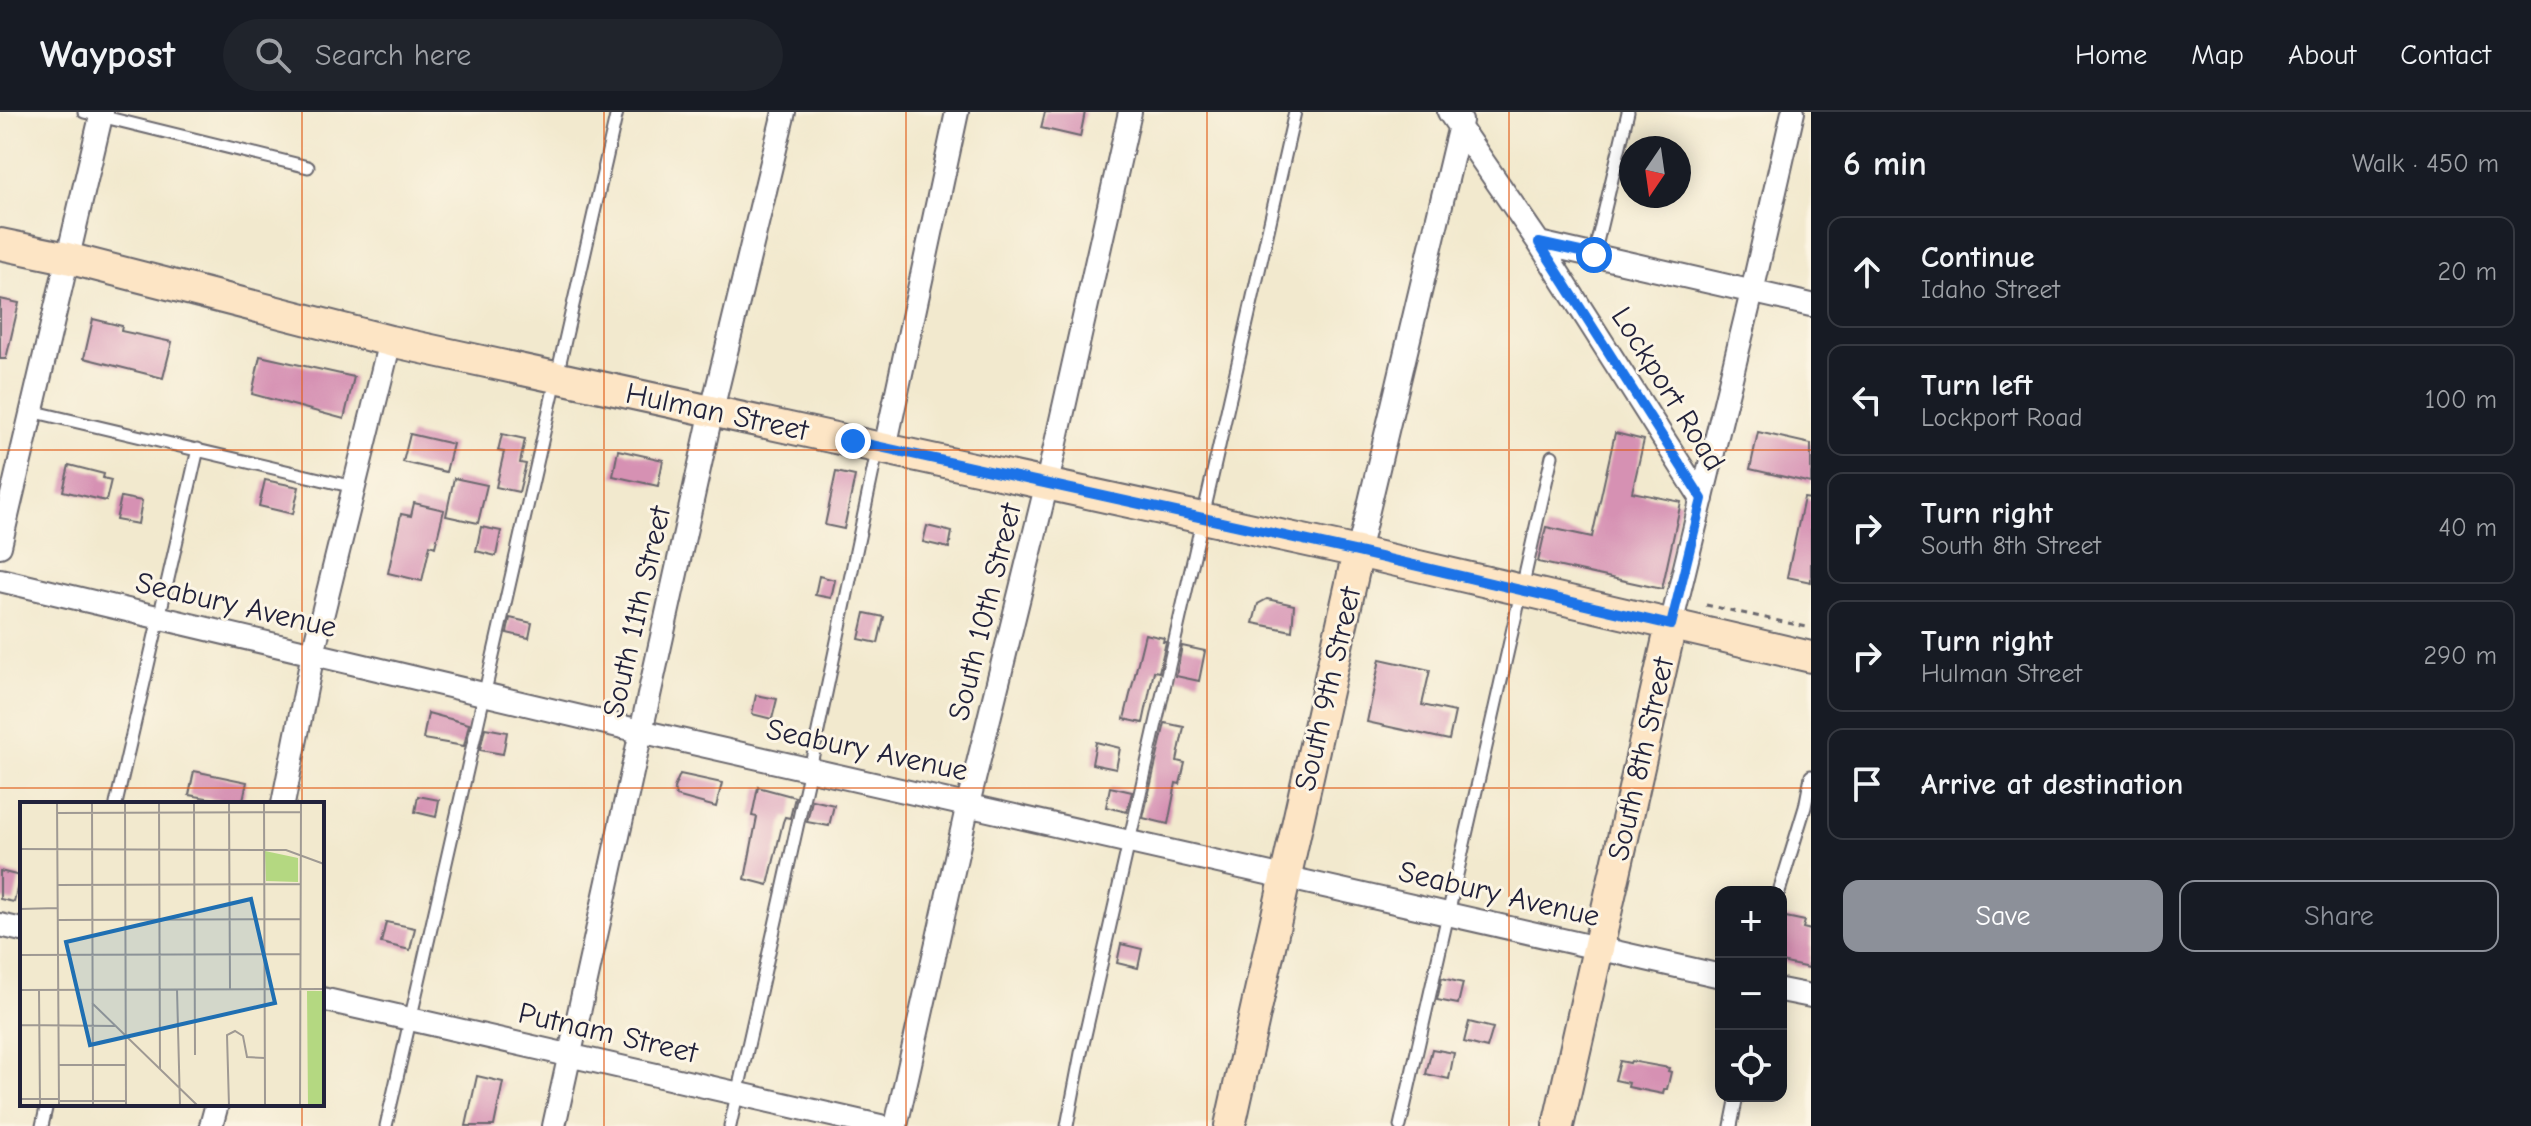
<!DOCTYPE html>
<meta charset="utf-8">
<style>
:root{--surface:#171b24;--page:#20242c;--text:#f1f3f6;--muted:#9ea1a6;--line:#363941;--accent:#8c9099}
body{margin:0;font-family:"Comic Neue",sans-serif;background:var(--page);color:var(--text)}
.controls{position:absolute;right:24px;bottom:24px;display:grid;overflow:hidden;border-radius:16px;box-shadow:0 4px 20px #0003}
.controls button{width:72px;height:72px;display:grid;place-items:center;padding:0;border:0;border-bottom:2px solid var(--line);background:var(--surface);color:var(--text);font:40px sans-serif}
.compass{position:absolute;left:1619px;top:24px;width:72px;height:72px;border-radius:50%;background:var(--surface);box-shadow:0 4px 20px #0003;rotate:193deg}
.stop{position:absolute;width:24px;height:24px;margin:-18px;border:6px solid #1a73e8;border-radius:50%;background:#fff}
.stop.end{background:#1a73e8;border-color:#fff;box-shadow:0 2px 8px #0008}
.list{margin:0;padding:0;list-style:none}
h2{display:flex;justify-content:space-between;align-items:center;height:104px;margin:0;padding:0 32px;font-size:34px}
h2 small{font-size:26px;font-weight:400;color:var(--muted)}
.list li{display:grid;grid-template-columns:52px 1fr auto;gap:24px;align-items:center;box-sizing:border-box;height:112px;margin:0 16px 16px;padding:0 16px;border:2px solid var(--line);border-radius:16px}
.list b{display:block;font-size:30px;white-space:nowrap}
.list p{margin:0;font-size:26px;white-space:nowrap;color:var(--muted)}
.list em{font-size:26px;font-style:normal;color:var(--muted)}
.actions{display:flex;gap:16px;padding:24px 32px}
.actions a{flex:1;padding:18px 0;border:2px solid var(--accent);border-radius:16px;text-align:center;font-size:28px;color:var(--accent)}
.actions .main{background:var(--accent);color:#fff}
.icon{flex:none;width:44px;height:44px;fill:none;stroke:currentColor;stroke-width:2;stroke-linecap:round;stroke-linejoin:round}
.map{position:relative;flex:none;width:1811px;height:1014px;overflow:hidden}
header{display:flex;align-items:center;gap:48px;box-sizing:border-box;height:112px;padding:0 40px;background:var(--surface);border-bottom:2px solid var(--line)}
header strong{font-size:38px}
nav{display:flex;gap:44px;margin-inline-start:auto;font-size:28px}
.search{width:560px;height:72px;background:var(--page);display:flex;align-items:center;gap:20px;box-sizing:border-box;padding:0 28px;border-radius:44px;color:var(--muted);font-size:30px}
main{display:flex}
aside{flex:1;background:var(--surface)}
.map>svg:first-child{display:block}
.building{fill:#d691b3}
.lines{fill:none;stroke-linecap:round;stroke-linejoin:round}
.lane-casing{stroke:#6b686e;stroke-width:15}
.street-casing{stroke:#6b686e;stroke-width:26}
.secondary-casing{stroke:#6b686e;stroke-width:34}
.path{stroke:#6b686e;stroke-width:3;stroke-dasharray:6 6;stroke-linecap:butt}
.lane{stroke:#fff;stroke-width:11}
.street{stroke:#fff;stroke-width:22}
.secondary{stroke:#fde5c5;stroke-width:30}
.route{stroke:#1a73e8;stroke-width:10}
.grid{fill:none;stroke:#de560e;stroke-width:2;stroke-opacity:0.55}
.labels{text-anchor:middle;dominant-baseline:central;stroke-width:6;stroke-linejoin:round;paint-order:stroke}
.street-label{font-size:30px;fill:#22223b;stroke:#fcf5e5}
.inset-road{fill:none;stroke:#9f9993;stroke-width:2}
.view{fill:#1f6fb2;fill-opacity:0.15;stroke:#1f6fb2;stroke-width:4}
.inset-edge{fill:none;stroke:#22223b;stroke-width:4}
</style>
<header>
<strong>Waypost</strong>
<div class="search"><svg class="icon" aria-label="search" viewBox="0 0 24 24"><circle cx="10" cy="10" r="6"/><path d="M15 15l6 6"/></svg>Search here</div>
<nav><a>Home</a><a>Map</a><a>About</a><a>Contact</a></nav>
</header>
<main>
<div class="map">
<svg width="1811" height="1014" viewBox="0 0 1811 1014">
<rect width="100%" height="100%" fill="#fcf5e5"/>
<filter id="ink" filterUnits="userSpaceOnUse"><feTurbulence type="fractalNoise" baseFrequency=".0125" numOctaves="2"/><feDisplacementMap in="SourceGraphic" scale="16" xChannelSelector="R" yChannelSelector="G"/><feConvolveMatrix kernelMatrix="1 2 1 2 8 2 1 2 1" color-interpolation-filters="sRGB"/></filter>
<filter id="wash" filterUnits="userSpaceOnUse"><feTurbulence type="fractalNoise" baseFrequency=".006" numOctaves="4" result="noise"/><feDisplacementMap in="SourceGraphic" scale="32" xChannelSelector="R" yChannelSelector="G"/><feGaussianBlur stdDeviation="1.8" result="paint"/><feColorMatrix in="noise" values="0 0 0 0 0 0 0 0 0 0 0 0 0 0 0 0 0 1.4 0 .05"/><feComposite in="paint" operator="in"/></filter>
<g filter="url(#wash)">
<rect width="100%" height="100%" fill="#f2e9ce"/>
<g id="blocks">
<!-- building -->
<path class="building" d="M1045,0H1085L1080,25L1041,16Z
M0,187L19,191L6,247H0Z
M93,207L122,214L121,219L172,230L163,266L84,246Z
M260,244L354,265L344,307L252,282Z
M1758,320L1811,332V371L1750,357Z
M1615,321L1644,328L1632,380L1681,390L1662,477L1538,450L1546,415L1592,425Z
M410,322L453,332L446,360L403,350Z
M502,322L525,327L520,351L526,352L519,380L496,375L504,340L498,339Z
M618,338L663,348L658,374L613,364Z
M69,353L104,362L103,366L111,368L106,389L63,379Z
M836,360L855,364L844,417L825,413Z
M454,366L487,373L478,411L446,404Z
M265,368L299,375L293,402L259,394Z
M121,385L142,389L138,412L116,408Z
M1804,386L1811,387V470L1787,465Z
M414,391L444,398L435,435L430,433L422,469L388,461L401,402L411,404Z
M927,414L952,420L949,436L923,430Z
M481,415L501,419L496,444L476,439Z
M819,464L835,468L831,486L815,483Z
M1267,487L1294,493L1292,519L1253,511L1258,492Z
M865,501L884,505L878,531L859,527Z
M510,506L532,511L529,526L507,521Z
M1145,522L1164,526L1163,530H1166L1159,560L1154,559L1143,611L1124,607Z
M1182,534L1205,539L1199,569L1176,564Z
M1380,547L1430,558L1422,593L1455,600L1449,628L1367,610Z
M756,583L777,587L772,607L752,602Z
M428,601L469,612L464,634L423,627Z
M1165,611L1184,615L1177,649L1185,651L1180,672L1176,671L1168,712L1143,706Z
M485,616L507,620L503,642L480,638Z
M1096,630L1120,636L1116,657L1092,652Z
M194,659L247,670L242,692L189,683Z
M680,662L722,671L716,695L676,684L674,676Z
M758,675L795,685L790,706L785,705L783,710L768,773L745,767L757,705L752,704Z
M1110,675L1132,680L1127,700L1106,695Z
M418,684L439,688L436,705L415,700Z
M812,688L834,693L829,714L807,710Z
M0,759L20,764L14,790L0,787Z
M1781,804L1805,809L1803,816L1811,818L1809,856L1781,850Z
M386,810L415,816L410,838L381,831Z
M1121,832L1142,837L1138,856L1117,851Z
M1442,866L1463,871L1458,892L1437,888Z
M1469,910L1493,916L1487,936L1464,930Z
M1432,937L1454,941L1449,967L1426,962Z
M1620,949L1630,951L1631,949L1669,956L1668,959L1671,960L1667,977H1664L1663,982L1628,975L1629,971L1615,968Z
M477,964L503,970L494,1014H466Z"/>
</g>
</g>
<g filter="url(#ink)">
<use href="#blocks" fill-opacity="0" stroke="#6b686e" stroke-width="2"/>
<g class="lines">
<!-- lane casing -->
<g class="lane-casing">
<path id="lane" d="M84,0L308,55
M1594,143L1628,0
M31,299L354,375
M116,692L198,337
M1779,780L1805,695L1811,664
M42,1014L47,992
M386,1014L617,0
M730,1014L810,657L878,335
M1067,1014L1081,941L1295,0
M1400,1014L1552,344
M1731,1014L1737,984"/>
</g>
<!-- street casing -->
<g class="street-casing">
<path id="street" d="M1449,0L1539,131L1702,387
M1539,131L1811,193
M885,336L957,0
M0,434L102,0
M1358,440L1461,9
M0,468L640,619L1721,864
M1671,513L1752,180L1793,0
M283,692L313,541L390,229
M0,813L22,818
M1781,878L1811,884
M322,887L880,1014
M211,1014L217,992
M554,1014L712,298L784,0
M896,1014L968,692L1047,371L1130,0"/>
</g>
<!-- secondary casing -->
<g class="secondary-casing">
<path id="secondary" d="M0,132L67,146L390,229L1358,440L1811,545
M1230,1014L1358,440
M1558,1014L1671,513"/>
</g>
<!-- path -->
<path class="path" d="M1706,493L1811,516"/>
<!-- lane -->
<use href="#lane" class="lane"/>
<!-- street -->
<use href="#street" class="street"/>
<!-- secondary -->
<use href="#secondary" class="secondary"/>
</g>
</g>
<g class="lines" filter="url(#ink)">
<!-- route -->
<path class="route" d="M853,329L1358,440L1671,513L1702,387L1539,131L1594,143"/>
</g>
<!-- grid -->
<path class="grid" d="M302,0V692M604,0V1014M906,0V1014M1207,0V1014M1509,0V1014M0,338H1811M0,676H1811M302,992V1014"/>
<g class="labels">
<!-- street labels -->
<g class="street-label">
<text transform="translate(1668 277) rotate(58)">Lockport Road</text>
<text transform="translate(717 300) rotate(12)">Hulman Street</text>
<text transform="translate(236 493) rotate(13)">Seabury Avenue</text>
<text transform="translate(637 500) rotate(-77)">South 11th Street</text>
<text transform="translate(985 500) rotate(-76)">South 10th Street</text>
<text transform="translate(1328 577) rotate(-77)">South 9th Street</text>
<text transform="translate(867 638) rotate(12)">Seabury Avenue</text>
<text transform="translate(1641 647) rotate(-77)">South 8th Street</text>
<text transform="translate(1499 782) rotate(13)">Seabury Avenue</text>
<text transform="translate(608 921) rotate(13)">Putnam Street</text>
</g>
</g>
<!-- overview -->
<g transform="translate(20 690)">
<rect width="304" height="304" fill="#f2e9ce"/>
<path d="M245,49L278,56V80L246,79ZM287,189H304V304H288Z" fill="#b4d881"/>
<path class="inset-road" d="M37,0L39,304M72,0L73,304M105,0L106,304M139,0L140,267M174,0L175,253M209,0L210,187M244,0L245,304M38,11L281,10M0,47L266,48L304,62M38,83L280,82M0,107L37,106M38,118L280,117M0,153L280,152M157,187L160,304M0,188L304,187M19,188L20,304M0,195L1,304M72,201L178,304M1,223L95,224M39,263H106M1,297H39M40,299H106M209,304L207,233L215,229L223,234L227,255L245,256M280,304L281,0"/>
<path class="view" d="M231,97L255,201L70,243L46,140Z"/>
<rect width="304" height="304" class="inset-edge"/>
</g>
</svg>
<div class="controls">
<button>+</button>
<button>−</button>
<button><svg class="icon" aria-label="locate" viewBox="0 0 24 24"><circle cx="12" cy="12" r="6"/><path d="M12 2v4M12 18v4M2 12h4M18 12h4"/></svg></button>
</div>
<svg class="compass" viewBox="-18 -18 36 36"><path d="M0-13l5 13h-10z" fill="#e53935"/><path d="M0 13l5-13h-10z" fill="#9ea1a6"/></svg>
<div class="stop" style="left:1594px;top:143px"></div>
<div class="stop end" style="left:853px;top:329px"></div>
</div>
<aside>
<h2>6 min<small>Walk · 450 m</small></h2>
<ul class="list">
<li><svg class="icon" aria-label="ahead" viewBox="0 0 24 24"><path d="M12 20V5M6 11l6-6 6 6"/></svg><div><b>Continue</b><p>Idaho Street</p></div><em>20 m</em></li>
<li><svg class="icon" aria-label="left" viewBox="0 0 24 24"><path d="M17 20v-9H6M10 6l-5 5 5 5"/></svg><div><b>Turn left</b><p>Lockport Road</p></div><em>100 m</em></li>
<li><svg class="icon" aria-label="right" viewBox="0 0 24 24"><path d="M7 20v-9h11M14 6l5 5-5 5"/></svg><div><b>Turn right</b><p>South 8th Street</p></div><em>40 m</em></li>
<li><svg class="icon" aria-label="right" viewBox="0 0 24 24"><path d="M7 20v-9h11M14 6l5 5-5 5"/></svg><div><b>Turn right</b><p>Hulman Street</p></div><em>290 m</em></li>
<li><svg class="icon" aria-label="arrive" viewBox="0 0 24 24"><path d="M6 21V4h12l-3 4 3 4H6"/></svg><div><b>Arrive at destination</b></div></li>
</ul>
<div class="actions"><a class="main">Save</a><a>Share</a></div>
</aside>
</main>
